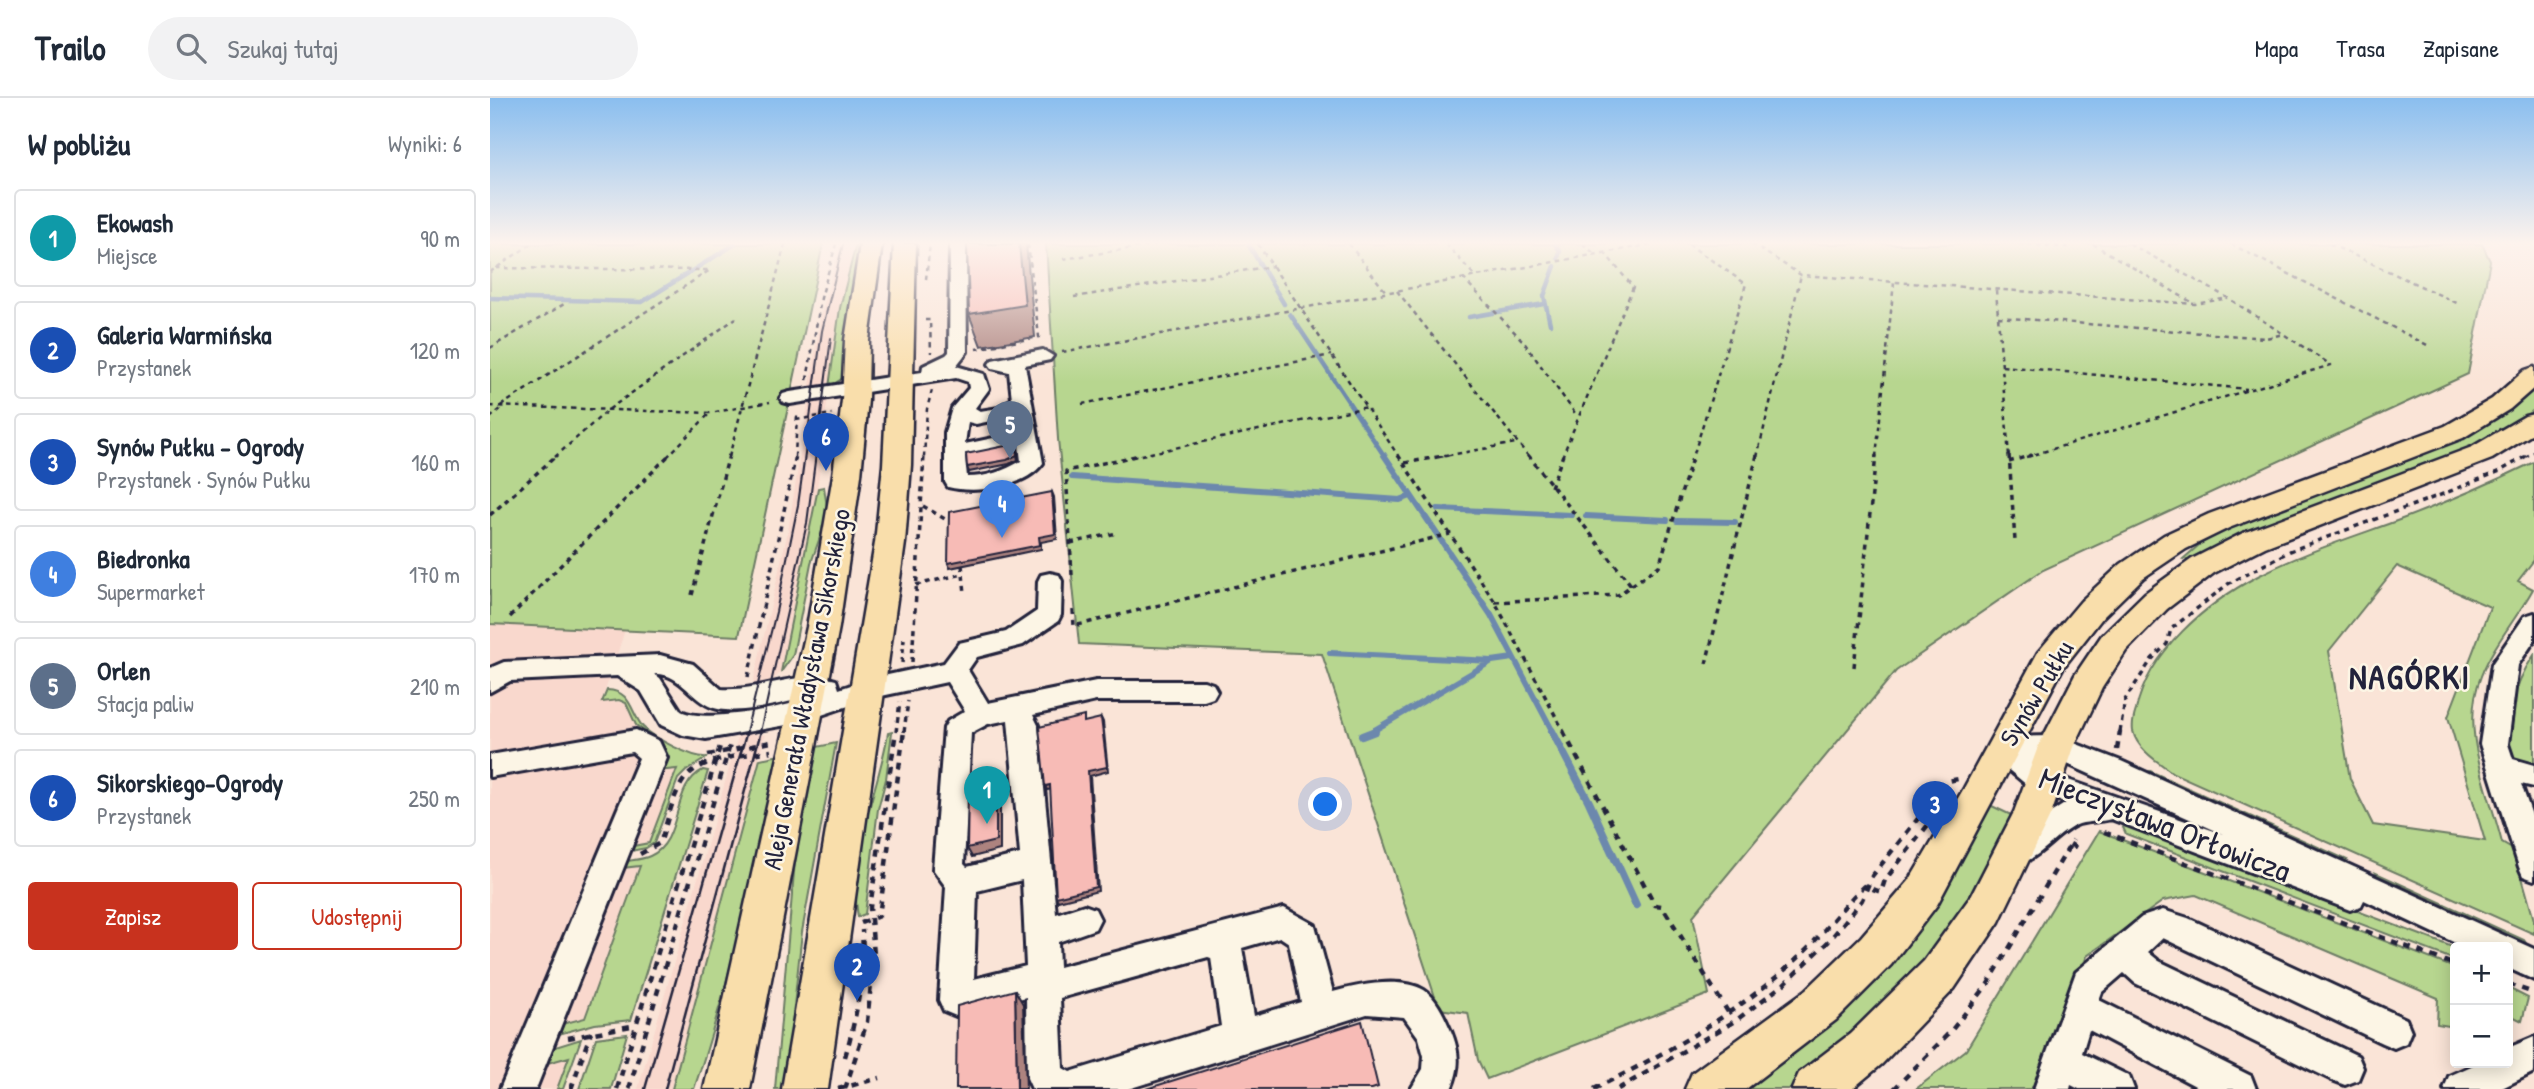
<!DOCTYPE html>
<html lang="pl">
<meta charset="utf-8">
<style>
:root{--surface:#fff;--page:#f2f2f3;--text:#1f2937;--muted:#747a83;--line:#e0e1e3;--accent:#c8321e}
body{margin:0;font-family:"Patrick Hand",sans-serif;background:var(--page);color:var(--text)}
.controls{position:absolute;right:21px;bottom:21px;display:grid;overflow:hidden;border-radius:7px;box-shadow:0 4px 18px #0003}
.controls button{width:63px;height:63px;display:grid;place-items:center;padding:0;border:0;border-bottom:2px solid var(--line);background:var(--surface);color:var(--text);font:35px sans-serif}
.you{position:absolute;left:836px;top:707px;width:24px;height:24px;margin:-18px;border:5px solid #fff;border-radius:50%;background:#1a73e8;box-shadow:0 0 0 10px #1a73e833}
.badge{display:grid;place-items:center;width:46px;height:46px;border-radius:50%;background:var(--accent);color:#fff;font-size:23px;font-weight:700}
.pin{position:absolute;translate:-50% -58px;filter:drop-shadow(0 2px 4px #0008)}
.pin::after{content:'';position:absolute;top:37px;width:24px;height:21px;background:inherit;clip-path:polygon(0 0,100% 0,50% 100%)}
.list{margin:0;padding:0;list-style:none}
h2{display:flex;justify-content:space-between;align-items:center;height:91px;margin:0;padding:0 28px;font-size:30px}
h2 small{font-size:23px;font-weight:400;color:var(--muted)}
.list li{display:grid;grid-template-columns:46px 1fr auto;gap:21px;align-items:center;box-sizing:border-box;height:98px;margin:0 14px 14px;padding:0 14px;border:2px solid var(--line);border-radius:7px}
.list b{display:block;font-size:26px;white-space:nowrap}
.list p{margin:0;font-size:23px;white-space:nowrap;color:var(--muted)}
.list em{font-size:23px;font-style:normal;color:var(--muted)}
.actions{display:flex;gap:14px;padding:21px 28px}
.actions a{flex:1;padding:16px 0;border:2px solid var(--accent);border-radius:7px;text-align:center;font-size:24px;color:var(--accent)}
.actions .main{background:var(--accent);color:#fff}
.icon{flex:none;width:38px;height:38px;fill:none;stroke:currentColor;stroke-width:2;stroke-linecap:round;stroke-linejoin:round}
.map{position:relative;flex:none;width:2044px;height:991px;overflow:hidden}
header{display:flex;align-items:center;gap:42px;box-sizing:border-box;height:98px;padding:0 35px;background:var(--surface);border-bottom:2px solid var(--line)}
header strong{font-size:33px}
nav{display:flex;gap:38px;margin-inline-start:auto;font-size:24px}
.search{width:490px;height:63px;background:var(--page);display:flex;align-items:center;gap:18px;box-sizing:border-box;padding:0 24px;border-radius:38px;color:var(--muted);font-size:26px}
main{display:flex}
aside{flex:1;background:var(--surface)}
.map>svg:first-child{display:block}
.built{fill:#f9d8cd}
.green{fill:#b7d68f;stroke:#6c7c65;stroke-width:2;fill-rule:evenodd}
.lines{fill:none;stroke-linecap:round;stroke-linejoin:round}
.stream-far2{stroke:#6c88ad;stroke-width:4.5}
.stream-far1{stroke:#6c88ad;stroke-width:6}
.stream{stroke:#6c88ad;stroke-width:8}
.minor-casing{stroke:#22223b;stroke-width:6}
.major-casing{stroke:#22223b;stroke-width:5}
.path-far2{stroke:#22223b;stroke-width:2.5;stroke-dasharray:4.5 4.5;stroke-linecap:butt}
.path-far1{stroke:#22223b;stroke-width:3.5;stroke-dasharray:5 5;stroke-linecap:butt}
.path{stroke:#22223b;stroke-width:4.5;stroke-dasharray:7 7;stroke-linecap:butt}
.minor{fill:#fcf5e5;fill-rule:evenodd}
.major{fill:#f9deab;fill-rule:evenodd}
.tram-far1{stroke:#22223b;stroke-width:2}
.tram{stroke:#22223b;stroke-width:2.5}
.shaded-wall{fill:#ad837f;stroke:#22223b;stroke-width:2}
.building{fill:#f7bbb6;stroke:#22223b;stroke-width:2}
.labels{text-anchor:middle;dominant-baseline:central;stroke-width:5;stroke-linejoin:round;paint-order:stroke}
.street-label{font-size:26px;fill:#22223b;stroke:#fcf5e5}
.near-street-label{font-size:32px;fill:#22223b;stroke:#fcf5e5}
.district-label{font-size:33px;font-weight:bold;letter-spacing:2px;fill:#22223b;stroke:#fcf5e5}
</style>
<header>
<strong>Trailo</strong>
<div class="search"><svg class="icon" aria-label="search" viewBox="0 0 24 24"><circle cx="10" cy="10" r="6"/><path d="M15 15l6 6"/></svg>Szukaj tutaj</div>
<nav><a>Mapa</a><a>Trasa</a><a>Zapisane</a></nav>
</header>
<main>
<aside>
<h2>W pobliżu<small>Wyniki: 6</small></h2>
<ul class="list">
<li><span class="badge" style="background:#0f9aa8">1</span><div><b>Ekowash</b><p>Miejsce</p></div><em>90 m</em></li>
<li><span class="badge" style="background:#1a4fb4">2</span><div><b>Galeria Warmińska</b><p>Przystanek</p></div><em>120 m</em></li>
<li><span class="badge" style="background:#1a4fb4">3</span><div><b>Synów Pułku - Ogrody</b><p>Przystanek · Synów Pułku</p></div><em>160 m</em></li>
<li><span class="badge" style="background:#3f7fe0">4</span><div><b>Biedronka</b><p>Supermarket</p></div><em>170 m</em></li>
<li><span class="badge" style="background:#5c6f8a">5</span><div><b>Orlen</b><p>Stacja paliw</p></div><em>210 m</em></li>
<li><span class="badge" style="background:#1a4fb4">6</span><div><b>Sikorskiego-Ogrody</b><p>Przystanek</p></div><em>250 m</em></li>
</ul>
<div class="actions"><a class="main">Zapisz</a><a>Udostępnij</a></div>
</aside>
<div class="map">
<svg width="2044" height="991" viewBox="0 0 2044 991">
<rect width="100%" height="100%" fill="#fae4d7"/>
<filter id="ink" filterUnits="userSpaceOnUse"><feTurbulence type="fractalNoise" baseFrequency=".0143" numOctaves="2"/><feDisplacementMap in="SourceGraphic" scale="14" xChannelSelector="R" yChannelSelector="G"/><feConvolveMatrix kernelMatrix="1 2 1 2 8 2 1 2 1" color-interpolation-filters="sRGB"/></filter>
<g filter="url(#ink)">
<!-- built -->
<path class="built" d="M350,146H366L350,210L339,289L319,294L331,216Z
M338,299L335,319L337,320L322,425L291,574L282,583L262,590L298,433L319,301Z
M0,523L136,529L112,602L136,605L146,627L168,643L173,650V657L188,670L159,745L138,749L132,770L151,767L95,921L69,928L59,951L79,958L67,991H0Z
M249,635L275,637L182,991H148Z"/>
<!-- green -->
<path class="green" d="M0,146H333L249,538L0,526Z
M366,146H371L359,208L353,280L339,289L350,210Z
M556,146H1992L2000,163L1978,276L1553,472L1406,573L1203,818L1219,896L997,981L988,962L978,915L949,911L832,556L589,546L568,341Z
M2044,290V312L1988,346L1702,463L1693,461L1709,447L1731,434L1974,339L2023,310Z
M2044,364V462L2028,483L2043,491C2027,520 2003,547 1991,578C1969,633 1999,691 2012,745L2022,751L2026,758L2044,822V836L1683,675C1670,665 1647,652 1643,633C1642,627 1644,618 1646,612C1658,554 1717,505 1768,478C1814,454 1863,439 1912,421C1957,404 2001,385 2044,364ZM1907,468L2000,509L1958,619L1995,743L1883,727L1860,681L1839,553Z
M334,389L338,416L321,465L303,557L291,574L328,390Z
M2044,557V670L2020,661C2018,620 2020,592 2044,557Z
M117,592C142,593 140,614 153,629C164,640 203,661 218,659L196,673L188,681L164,745L156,750L136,754L138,749L159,745L187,671L167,673L174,652L168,643L146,627L136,605L129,602L112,604Z
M402,634L396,681L388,711L375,816L368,819C357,756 388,695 398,635Z
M346,645L312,834L295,991H285L307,740L322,650Z
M290,657C265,769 241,882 204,991H182L270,661Z
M213,672L218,673L141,922L105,926L65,937L68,927L95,920L150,768L132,770L133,764C141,762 151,762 160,758C194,743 180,688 213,672Z
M1660,673L1857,762L1848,768L1649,674Z
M1487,701L1538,725L1495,811L1325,991H1218L1331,907Z
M1630,723L1965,850V862L1636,736Z
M1609,733L1965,870V929L1947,926L1948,900L1706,797L1673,803L1597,858L1542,991H1426L1476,952Z
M1886,775L2034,842L2036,845L2020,846L1897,791Z
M2018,890L2038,900L2032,923L2018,916Z
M137,936L121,991H89L106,940Z
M91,941L73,991H67L79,959L54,966L59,951Z"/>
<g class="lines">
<!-- stream-far2 -->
<path class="stream-far2" d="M758,146L794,206
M1065,146L1070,153L1068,160
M0,200L152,204L245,146
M800,216L895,359
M979,219L1054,206
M1060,226L1054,198L1065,168"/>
<!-- stream-far1 -->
<path class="stream-far1" d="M894,357L1001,517L1063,634
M582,379L910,402L921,398
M948,411L1081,417
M1096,418L1177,422
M1187,423L1245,424
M840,555L1002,563L1023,560
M881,634L1002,563"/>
<!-- stream -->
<path class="stream" d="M1062,633L1099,704L1146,807
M872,638L885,633"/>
<!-- minor casing -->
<g class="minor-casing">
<path id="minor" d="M460,146H476L477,254L466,268L494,276L499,291L485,310L490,313L509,310L522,301L519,274L502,270L499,266L502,262L553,252L563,258L560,262L535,267L553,365C535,390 486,396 458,389L455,384V334L462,310L479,290L478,284L466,280L300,306L293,304L290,300L293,296L300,294L432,274L433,268L456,257L459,254ZM525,318L527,335L475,346L478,324L486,326ZM529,347L531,363C514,373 497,379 477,379L475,358Z
M560,475L569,477L572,483L571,517L568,523L533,547L487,559L478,572L498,605L606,583H714L723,586L727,593L723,600L714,603H606L543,617L548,627L566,816L594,807L605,811L610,821L605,831L568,844L569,869L794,810L825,827L843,894C867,887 911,878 934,892C947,900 955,920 961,933C970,955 970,970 961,991H921L933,971L934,958L929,940L914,919L877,916L638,991H542L537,980L536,899L466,918L454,913L449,902L456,789L443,771L454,630L458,623L475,613L457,584L382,600L308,625L216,641L193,637L171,627L151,593L127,578L20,583L0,594V570L14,564L170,557L203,566L231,591C269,594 310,571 346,582L349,591L379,581L454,565L469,545L516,534L547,513L548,483L551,477ZM164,576C192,574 201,605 228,611C259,617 293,603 324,599C295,609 218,626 191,613L170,580ZM518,622L530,756L477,769L474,766L481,635L498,626ZM532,782L536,868L484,881L487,793ZM790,839L799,845L811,904L764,918L752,850ZM718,859L721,860L731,928L580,974L573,970L570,900Z
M2044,515V543L2028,567L2018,646L2023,661L2044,667V689L2031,686L2044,723V782L2033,778L2029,769L1990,646L2002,566L2035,518Z
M146,632L169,643L177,660L46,991H10L149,660L142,654L0,679V657Z
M1566,638L1631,663L2044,851V882L2018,870V849H1974L1874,802L1871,808L1860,812L1621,721C1611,724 1599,723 1589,726C1563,735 1543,775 1513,764L1509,755L1513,746L1576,705L1544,693L1502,658L1498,650L1502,642L1512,639ZM1544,660H1564L1733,736L1564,677Z
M1673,812L1698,820L1916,921L1921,933L1916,945L1904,950L1892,945L1673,840L1658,854L1669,863L1868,958L1873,970L1868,982L1855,987L1842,982L1645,885L1634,875L1612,894L1609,902L1761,978L1766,991H1711L1599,932L1592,955L1639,978L1644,991H1589L1581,987L1580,991H1544L1586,874L1652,819Z
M2044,939V974L2010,991H1954L1959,978L1988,965H2018V950Z"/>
</g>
<!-- major casing -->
<g class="major-casing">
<path id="major" d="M370,146H392L379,242L378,302L371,377L349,529L260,991H214L317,529L343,377L352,302L355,242Z
M404,146H426L421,367L415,445L338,991H292L385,445L393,367Z
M2044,269V290L2020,311L1973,340L1739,430L1696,451L1653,480L1613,519L1573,570L1447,807L1401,867L1346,922L1256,991H1195L1202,975L1316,892L1371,839L1419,783L1474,690L1548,554L1591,503L1631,466L1674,437L1719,416L1955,328L2002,301L2035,272Z
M2044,316V335L2002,361L1775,449L1724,475L1677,511L1636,553L1612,590L1584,649L1562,714L1509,824L1464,891L1392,966L1362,991H1302L1309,975L1360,936L1434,863L1481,798L1524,714L1548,649L1585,577L1612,537L1655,495L1702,461L1753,435L1982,349L2035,318Z"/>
</g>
<!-- path-far2 -->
<path class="path-far2" d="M768,146L909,359
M859,146L896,194
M956,146L985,178
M1093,146L1105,156
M1198,146L1256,186L1203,359
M1262,146L1311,177L1705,206L1738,200
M1529,146L1579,149
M1603,146L1703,205
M1741,146L1939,248
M1840,146L1969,206
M573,161L669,146
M6,170L220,172L9,309
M0,174L41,146
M973,180L1033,243L1087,318
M436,181L440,146
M1506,192L1519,359
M907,193L1039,359
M584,199L783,168
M1508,219L1776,240L1794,236
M435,222H440L441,255
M0,250L74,206
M486,251L549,239L538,146
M572,254L1162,146
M1512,268L1757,291
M317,282L331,200L346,146
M592,306L841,257
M0,308L220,315L280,304
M0,320L12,310
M306,322L342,316
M65,359L118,312L246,220
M177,359L220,315
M239,359L295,146
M305,359L307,316
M434,359L437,311L442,292
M642,359L877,309
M949,359L1026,345
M1072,359L1143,189L1114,154
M1267,359L1311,177
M1386,359L1404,184
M1536,359L1841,267L1738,200L1640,146
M2035,359L2044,354"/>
<!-- path-far1 -->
<path class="path-far1" d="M908,357L1005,504L1074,634
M1038,357L1141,487
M1519,357L1525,443
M1519,364L1542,357
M915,365L958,357
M1061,389L1073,357
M433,408L455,421
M0,417L67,357
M580,445L627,435
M472,467L475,495
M582,477L576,373L650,357
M426,487L473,476
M202,497L239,357
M1005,504L1128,497L1169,468L1203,357
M583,512L584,528L960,436
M20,519L179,357
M422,564L434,357
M412,565L414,541
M1216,566L1267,357
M1364,569L1386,357
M258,579L306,357
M406,634L410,604
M414,634L418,603
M1630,634L1635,602L1662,561L1677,546L1681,531L1738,486L1800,453L1953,396L2010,373L2038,357"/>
<!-- path -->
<path class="path" d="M1073,633L1165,807L1172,808L1238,914
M1627,652L1630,633
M218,657L281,644
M1614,734L1965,867
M1580,746L1590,752
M150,756L170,745C177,726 182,699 193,683C210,658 255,658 281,653
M371,825L389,818L414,633
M2018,886L2044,895
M78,940L146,927
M355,959C367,917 375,876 372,832
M81,991L101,934
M127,991L230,648
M139,991L240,647
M348,991L390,980
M355,991L377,924L384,857L380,809L406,633
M1104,991C1176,955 1249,915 1308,860C1332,838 1350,810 1374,788L1391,794L1395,782L1441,723
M1128,991L1245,923L1294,886L1339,843L1372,802L1382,778L1458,683L1468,681
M1404,991L1461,933L1498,886L1583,742"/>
<!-- minor -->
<use href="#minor" class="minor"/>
<!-- major -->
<use href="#major" class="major"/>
<!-- tram-far1 -->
<path class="tram-far1" d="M256,634L286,514L308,407L332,233L353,146
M270,634L317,425L341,240"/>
<!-- tram -->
<path class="tram" d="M155,991L257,633
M175,991L271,633"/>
</g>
<!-- shaded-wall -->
<path class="shaded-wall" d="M529,146H536L545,239L491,248L479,216Z
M525,346L528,362L519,366L479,374L477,369Z
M562,394L564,399L567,441L551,444V451L460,470L458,465L549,439Z
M611,620L613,624L618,673L600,678L608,793L568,803L566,799Z
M506,684L510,693V752L482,759L477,750Z
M560,687L562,691L557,692L555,688Z
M525,892L533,906L536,991H527Z"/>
<!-- building -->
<path class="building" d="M477,146H529L535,207L479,216Z
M525,346L527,357L517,362L477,369L476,356Z
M562,394L565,436L549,439L550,447L458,465L459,414Z
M594,618V624L611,620L617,669L598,673L606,789L566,799L560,687L555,688L549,629Z
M506,684V743L477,750L478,690Z
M525,892L527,991H466L467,908Z
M872,923L888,989L882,991H656Z"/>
</g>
<!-- sky -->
<linearGradient id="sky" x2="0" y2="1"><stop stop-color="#8abeef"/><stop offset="0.51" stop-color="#fdf3ed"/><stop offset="1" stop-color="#fdf3ed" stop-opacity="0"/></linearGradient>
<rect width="2044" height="284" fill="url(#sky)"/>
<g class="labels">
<!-- street labels -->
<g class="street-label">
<text transform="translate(316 591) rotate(-79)">Aleja Generała Władysława Sikorskiego</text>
<text transform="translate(1546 595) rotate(-59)">Synów Pułku</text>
</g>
<!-- near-street labels -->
<g class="near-street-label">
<text transform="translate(1675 726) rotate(21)">Mieczysława Orłowicza</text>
</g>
<!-- district labels -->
<g class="district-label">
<text x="1920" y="579">NAGÓRKI</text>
</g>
</g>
</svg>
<div class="controls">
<button>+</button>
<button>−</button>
</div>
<div class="you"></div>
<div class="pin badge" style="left:497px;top:726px;background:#0f9aa8">1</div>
<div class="pin badge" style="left:367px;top:903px;background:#1a4fb4">2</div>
<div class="pin badge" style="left:1445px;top:741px;background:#1a4fb4">3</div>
<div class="pin badge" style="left:512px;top:440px;background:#3f7fe0">4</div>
<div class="pin badge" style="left:520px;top:361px;background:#5c6f8a">5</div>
<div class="pin badge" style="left:336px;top:373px;background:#1a4fb4">6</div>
</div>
</main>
